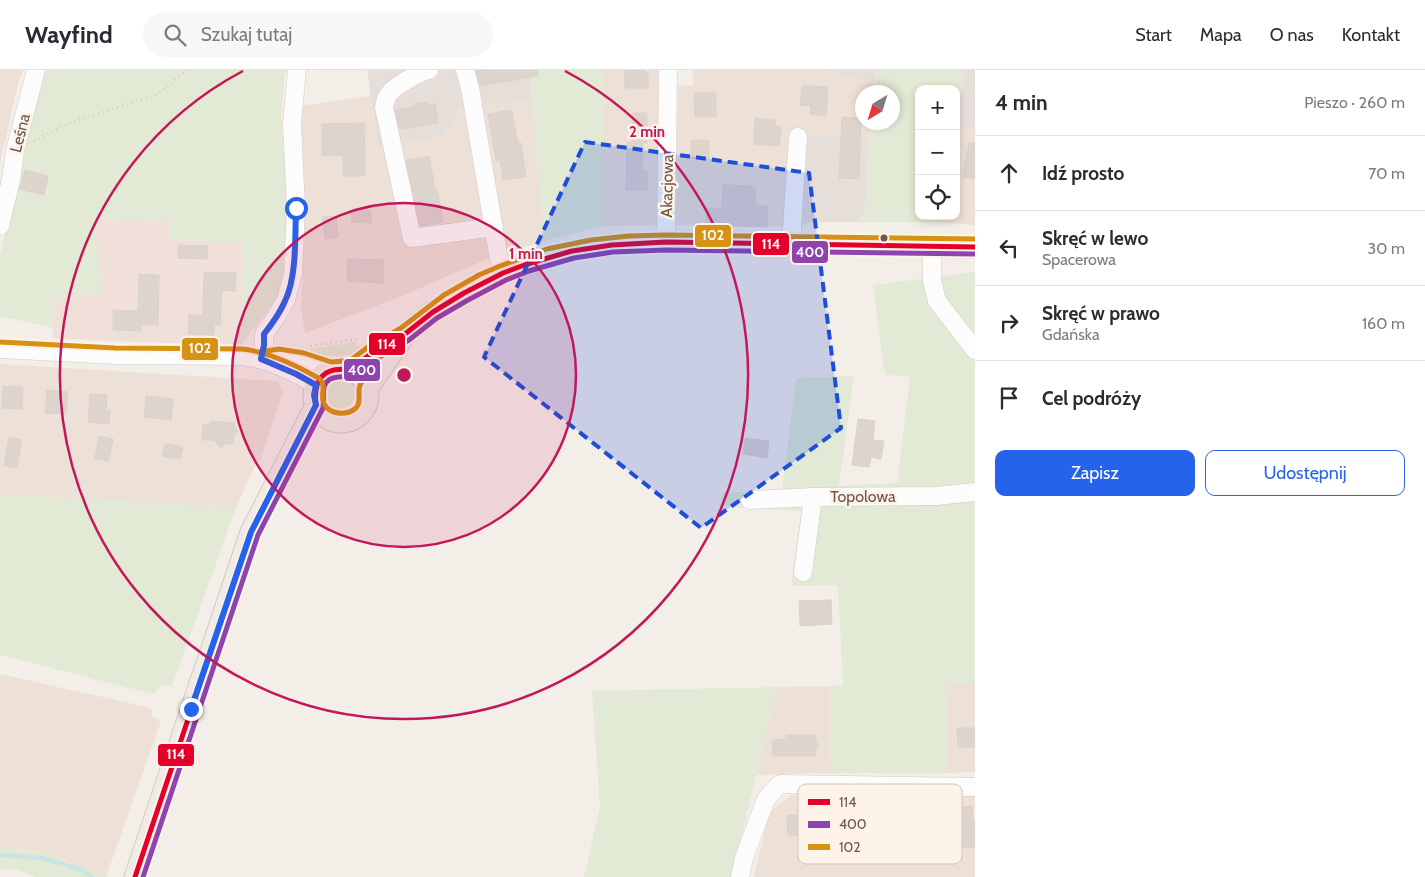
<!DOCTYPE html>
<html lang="pl">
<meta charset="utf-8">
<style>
:root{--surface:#fff;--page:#f7f7f7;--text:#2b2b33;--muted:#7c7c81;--line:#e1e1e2;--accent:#2563eb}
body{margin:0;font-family:Cabin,sans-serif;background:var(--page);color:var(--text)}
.controls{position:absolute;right:15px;top:15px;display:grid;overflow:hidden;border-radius:10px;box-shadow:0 2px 8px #0003}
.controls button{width:45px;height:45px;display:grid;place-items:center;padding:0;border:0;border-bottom:1px solid var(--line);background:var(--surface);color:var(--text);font:25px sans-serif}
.compass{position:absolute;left:855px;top:15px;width:45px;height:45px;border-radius:50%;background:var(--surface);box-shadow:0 2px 8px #0003;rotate:218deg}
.stop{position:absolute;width:15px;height:15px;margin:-11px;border:4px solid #2563eb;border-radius:50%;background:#fff}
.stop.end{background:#2563eb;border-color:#fff;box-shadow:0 1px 5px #0008}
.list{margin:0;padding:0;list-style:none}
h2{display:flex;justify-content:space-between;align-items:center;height:65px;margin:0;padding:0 20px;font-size:21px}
h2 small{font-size:16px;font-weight:400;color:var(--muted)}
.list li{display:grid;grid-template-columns:32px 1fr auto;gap:15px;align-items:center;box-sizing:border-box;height:75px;padding:0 20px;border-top:1px solid var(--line)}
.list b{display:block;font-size:19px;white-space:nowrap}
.list p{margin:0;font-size:16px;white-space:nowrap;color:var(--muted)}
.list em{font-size:16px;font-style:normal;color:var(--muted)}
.actions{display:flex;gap:10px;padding:15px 20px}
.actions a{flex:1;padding:11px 0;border:1px solid var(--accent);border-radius:10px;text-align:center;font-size:18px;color:var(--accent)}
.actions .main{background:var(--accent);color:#fff}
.icon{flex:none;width:28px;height:28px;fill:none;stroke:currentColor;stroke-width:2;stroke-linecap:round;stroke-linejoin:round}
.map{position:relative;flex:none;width:975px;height:807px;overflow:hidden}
header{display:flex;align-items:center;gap:30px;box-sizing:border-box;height:70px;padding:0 25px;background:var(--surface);border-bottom:1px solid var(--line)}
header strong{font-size:24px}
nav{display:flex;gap:28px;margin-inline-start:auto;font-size:18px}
.search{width:350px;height:45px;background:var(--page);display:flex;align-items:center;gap:12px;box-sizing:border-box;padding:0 18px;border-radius:28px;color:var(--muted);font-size:19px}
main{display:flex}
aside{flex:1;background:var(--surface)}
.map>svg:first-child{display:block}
.residential{fill:#ede0d6}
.commercial{fill:#f1e0d9}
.industrial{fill:#e6ded9}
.green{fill:#e2e9d4}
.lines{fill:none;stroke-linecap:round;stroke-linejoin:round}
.stream{stroke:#cbe3e2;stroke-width:4.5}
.building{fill:#ddd4ce;stroke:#dcd1cb}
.minor-casing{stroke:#d3cbc6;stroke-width:19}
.major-casing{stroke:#d3cac6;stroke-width:23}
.path{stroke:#d3ccc7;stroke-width:2.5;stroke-dasharray:1 4;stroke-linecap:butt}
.minor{stroke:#fdfcfc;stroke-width:18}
.major{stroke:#f0ebe5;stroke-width:21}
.bus-1-casing{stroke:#fdf3e9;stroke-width:9}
.bus-2-casing{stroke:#fdf3e9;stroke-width:9}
.bus-3-casing{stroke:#fdf3e9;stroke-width:9}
.bus-1{stroke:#e4002b;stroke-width:5}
.bus-2{stroke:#8e44ad;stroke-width:5}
.bus-3{stroke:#d59213;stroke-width:5}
.route{stroke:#2563eb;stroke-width:6}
.marked{fill:#1d4ed8;fill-opacity:0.2;stroke:#1d4ed8;stroke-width:4;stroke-dasharray:10 6;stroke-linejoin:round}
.ring{fill:none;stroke:#c2185b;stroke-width:2.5}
.bus-dot{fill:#6e564c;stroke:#fdf3e9;stroke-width:2}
.labels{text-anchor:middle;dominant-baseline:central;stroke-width:5;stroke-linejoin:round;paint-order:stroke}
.street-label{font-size:16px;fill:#6e564c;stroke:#fdf3e9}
.key{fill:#fdf3e9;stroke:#d2c4ba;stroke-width:1}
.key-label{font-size:14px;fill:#6e564c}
.centre{fill:#c2185b;stroke:#fdf3e9;stroke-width:2.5}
.ring-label{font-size:15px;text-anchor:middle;font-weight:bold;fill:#c2185b;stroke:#fdf3e9;stroke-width:5;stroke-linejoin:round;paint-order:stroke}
.line-badge{stroke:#fdf3e9;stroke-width:2}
.badge-label{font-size:14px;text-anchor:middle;font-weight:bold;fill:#fff}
</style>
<header>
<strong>Wayfind</strong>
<div class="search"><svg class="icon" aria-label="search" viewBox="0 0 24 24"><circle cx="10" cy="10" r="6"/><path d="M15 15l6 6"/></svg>Szukaj tutaj</div>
<nav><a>Start</a><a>Mapa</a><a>O nas</a><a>Kontakt</a></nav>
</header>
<main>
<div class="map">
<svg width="975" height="807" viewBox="0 0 975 807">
<rect width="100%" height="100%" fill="#f4eee8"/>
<!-- residential -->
<path class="residential" d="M0,0H23L18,14L0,93Z
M604,0H661L659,155L603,156Z
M693,0H820L873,12L872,22H862V52L870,53L869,69L792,65L784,157L676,155L678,16L693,15Z
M370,26L378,78L444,66L459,39L532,30L544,171L487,189L397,228L305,263L301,239L305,138L301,36Z
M968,56L975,57V155L937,152L938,146H956V57Z
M224,223L242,224L241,275L186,273L188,244L203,245Z
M113,238L141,241L165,256V273L112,271Z
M0,294L278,311L283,322L260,390L257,391L236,438L0,424Z
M0,604L151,638L153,647L161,651L106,807H101L51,784L0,776Z
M975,612V702L947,703L946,613Z
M829,616L830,703L756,705L777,617Z
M975,723V807H754L769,743L791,725Z"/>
<!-- commercial -->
<path class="commercial" d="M94,148L169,150V170L244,172L242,224L224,223L221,256L214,255L203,245L188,244L186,273H165V256L141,255V241L113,238L112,271L53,268V231L102,222Z"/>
<!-- industrial -->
<path class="industrial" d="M367,0H529L532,30L459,39L444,66L378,78Z
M820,0H875L873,12Z
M965,0H975V57H956V44Z
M804,65L869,69L865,140L863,146L855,152H811L801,156L803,135L799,131Z"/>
<!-- green -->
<path class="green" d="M45,0H285L281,47L287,121L285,210L273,234L241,275L244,172L169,170V150L94,148L102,222L53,231V258L0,246V185L38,20Z
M529,0H604L603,156L544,171Z
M875,0H965L956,44V19H919V99L916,108L919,109V146H938L937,152H855L863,146L865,140L870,53L892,52V22H872Z
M975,202V612L946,613L947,703H830L829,616L843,615L838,515L791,516L801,441L720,436L722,423L782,420L796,308L854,306L839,416L897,413L910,306L885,305L873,215Z
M355,272L364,281L357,285L332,286L317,288L303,284L306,280Z
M323 323a16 16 0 1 1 32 0a16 16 0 1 1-32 0Z
M0,424L236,438L172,616L161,615L153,624L0,585Z
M777,617L732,807H584L600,737L592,621Z
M0,776L51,784L101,807H35L16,799H0Z"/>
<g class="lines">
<!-- stream -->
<path class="stream" d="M0,785L42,788L82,800L92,807"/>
</g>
<!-- building -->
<path class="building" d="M484,0H537L538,6L480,16L476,1Z
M625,0H645V3L648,4V18H625Z
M802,16L828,17L826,46L810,44L811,36L800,35Z
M694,23H716V47H695Z
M428,32L429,35L435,34L438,53L400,59L395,40L416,36L415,34Z
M512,40L518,74L521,73L526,107L503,110L500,90L496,91L488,44Z
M632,43H647V73H643L642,100H647V120H626L627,73H632Z
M842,47L861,48L859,109L839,108Z
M755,48L775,50V56L781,57L779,76L754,74Z
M364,53L365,106H343V85L322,86V54Z
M691,70H709V89L691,88Z
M969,73H975V109L963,107Z
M429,86L435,120L437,119L443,152L420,156L406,90Z
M25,100L48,106L44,125L20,119Z
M723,115L755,116V135L768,136L767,157L706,155L707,138H722Z
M352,140L371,141V153L351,152Z
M336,146L338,167L325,169L322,147Z
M178,175L208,176L207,189L178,188Z
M348,189L383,190V213L347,211Z
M204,202L236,203L235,221L222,220L220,255H214V265L188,264L189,245H203Z
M139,204L159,205L158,255H141V261L113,260V240L138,241Z
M3,316L23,317L22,339L2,338Z
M47,320L68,322L66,344L45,343Z
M90,324L107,325L106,341H110L109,354L88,352Z
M146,326L173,329L171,350L144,347Z
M858,349L875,351L873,370L884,371L881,389L871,387L869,397L852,395Z
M211,351L234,353V356L238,361L234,364L233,374H225L221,378L214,370H202L203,354H210Z
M99,366L113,369L109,391L95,389Z
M9,367L22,370L17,398L4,396Z
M745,368L769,371L767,388L743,384Z
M165,374L183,377L180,389L162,386Z
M831,530L832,554L800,556L799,531Z
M957,658H975V677H958Z
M786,665H815L816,672L819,676L816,679V686H773V670L786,669Z
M972,736L973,750H975V777H958V737Z
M835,742H868L869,763H816V765H788L787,745H799V749H835Z"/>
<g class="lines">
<!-- minor casing -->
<g class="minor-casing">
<path id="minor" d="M429,0C419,2 393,17 388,25C386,28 385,33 384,37L412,168L494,157
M465,0L470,18L500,195L503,203
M0,156L11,110L15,81L36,0
M666,172L668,0
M791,173L798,67
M932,176V211L937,231L975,280
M0,279L115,285L243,286C271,290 292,301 316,315
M268,288C290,284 309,293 330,300
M261,289L264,275V264L274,250L286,230L293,204L296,138L292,53L297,0
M750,430L813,427L936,426L975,422
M803,502L813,427
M740,807L744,788L766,729L780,714L975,717"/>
</g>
<!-- major casing -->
<g class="major-casing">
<path id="major" d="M314 325a27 27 0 1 1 54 0a27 27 0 1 1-54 0Z
M350,300L372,283L405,264L433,242L464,223L503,203L527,194L572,181L612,175L666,172L975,177
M367,319L401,270
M135,807L251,462L316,335"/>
</g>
<!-- path -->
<path class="path" d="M34,71L66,54L158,24L187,0
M311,276L358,269L360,270"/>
<!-- minor -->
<use href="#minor" class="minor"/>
<!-- major -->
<use href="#major" class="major"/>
<!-- bus-1 casing -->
<g class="bus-1-casing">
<path id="bus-1" d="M135,807L251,462L316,335C313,309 324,296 350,300L372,283L405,264L433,242L464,223L503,203L527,194L572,181L612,175L666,172L975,177"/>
</g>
<!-- bus-2 casing -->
<g class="bus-2-casing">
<path id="bus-2" d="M143,807L258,465L323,338C325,326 318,309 338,307C344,306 349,308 354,306L376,289L409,270L437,248L468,230L506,210L529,201L574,188L613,182L666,180L975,184"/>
</g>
<!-- bus-3 casing -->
<g class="bus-3-casing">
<path id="bus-3" d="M0,272L115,278L243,279C271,283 296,295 320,309C328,318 317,327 327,338C335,345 348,345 356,338C362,332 357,323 360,315C362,311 366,307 369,302C378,290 387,277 396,264
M260,282L279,279L304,283L331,292L343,291L348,292L368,277L401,258L444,225L479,205L500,196L547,179L591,170L629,166L666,165L975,169"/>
</g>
<!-- bus-1 -->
<use href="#bus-1" class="bus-1"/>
<!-- bus-2 -->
<use href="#bus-2" class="bus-2"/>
<!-- bus-3 -->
<use href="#bus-3" class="bus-3"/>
</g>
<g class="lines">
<!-- route -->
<path class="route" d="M191,639L251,462L316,335L314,325L316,315L296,304L261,289L264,275V264C272,254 280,243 285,231C297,207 295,165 296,138"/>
</g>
<!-- marked area -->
<path class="marked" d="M585,72L809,103L841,358L701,458L484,287Z"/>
<!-- distance rings -->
<circle cx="404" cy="305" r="172" fill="#c2185b" fill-opacity=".12"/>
<g class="ring">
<circle cx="404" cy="305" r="172"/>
<path d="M565 1A344 344 0 1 1 243 1"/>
</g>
<!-- markers -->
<circle class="bus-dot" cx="884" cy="168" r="4.5"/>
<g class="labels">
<!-- street labels -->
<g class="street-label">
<text transform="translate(20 63) rotate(-76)">Leśna</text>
<text transform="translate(667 116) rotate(-89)">Akacjowa</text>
<text x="863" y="426">Topolowa</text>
</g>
</g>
<!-- legend -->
<rect x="798" y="714" width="164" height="80" rx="8" class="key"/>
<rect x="808" y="729" width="22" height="6" fill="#e4002b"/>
<rect x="808" y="751" width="22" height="7" fill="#8e44ad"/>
<rect x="808" y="774" width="22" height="6" fill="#d59213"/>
<g class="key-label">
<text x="839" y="737">114</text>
<text x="839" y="759">400</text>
<text x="839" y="782">102</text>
</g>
<circle cx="404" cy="305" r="8" class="centre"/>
<g class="ring-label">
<text x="647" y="67">2 min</text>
<text x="526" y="189">1 min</text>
</g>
<g class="line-badge">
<rect x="694" y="154" width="38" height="24" rx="5" fill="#d59213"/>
<rect x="752" y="162" width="38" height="24" rx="5" fill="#e4002b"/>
<rect x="791" y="170" width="38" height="24" rx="5" fill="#8e44ad"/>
<rect x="368" y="262" width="38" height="24" rx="5" fill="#e4002b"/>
<rect x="181" y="267" width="38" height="24" rx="5" fill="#d59213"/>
<rect x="343" y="288" width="38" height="24" rx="5" fill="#8e44ad"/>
<rect x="157" y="673" width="38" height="24" rx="5" fill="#e4002b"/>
</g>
<g class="badge-label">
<text x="713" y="170">102</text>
<text x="771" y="179">114</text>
<text x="810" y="187">400</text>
<text x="387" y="279">114</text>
<text x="200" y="283">102</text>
<text x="362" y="305">400</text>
<text x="176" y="689">114</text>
</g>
</svg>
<div class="controls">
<button>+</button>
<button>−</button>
<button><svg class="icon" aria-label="locate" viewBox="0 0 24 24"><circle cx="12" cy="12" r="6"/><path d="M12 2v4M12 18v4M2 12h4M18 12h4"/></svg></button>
</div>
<svg class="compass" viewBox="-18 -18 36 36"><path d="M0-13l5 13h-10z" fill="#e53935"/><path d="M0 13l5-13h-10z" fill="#7c7c81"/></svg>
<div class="stop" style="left:296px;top:138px"></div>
<div class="stop end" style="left:191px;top:639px"></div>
</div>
<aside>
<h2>4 min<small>Pieszo · 260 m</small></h2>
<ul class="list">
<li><svg class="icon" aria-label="ahead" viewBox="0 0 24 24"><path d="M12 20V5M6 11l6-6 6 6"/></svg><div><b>Idź prosto</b></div><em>70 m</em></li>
<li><svg class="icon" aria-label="left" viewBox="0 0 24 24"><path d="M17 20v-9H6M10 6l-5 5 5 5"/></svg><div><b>Skręć w lewo</b><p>Spacerowa</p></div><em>30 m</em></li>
<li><svg class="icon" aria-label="right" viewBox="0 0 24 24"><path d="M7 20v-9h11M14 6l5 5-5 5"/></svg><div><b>Skręć w prawo</b><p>Gdańska</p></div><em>160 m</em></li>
<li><svg class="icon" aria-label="arrive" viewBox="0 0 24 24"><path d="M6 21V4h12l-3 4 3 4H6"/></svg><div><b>Cel podróży</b></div></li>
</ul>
<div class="actions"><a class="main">Zapisz</a><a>Udostępnij</a></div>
</aside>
</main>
